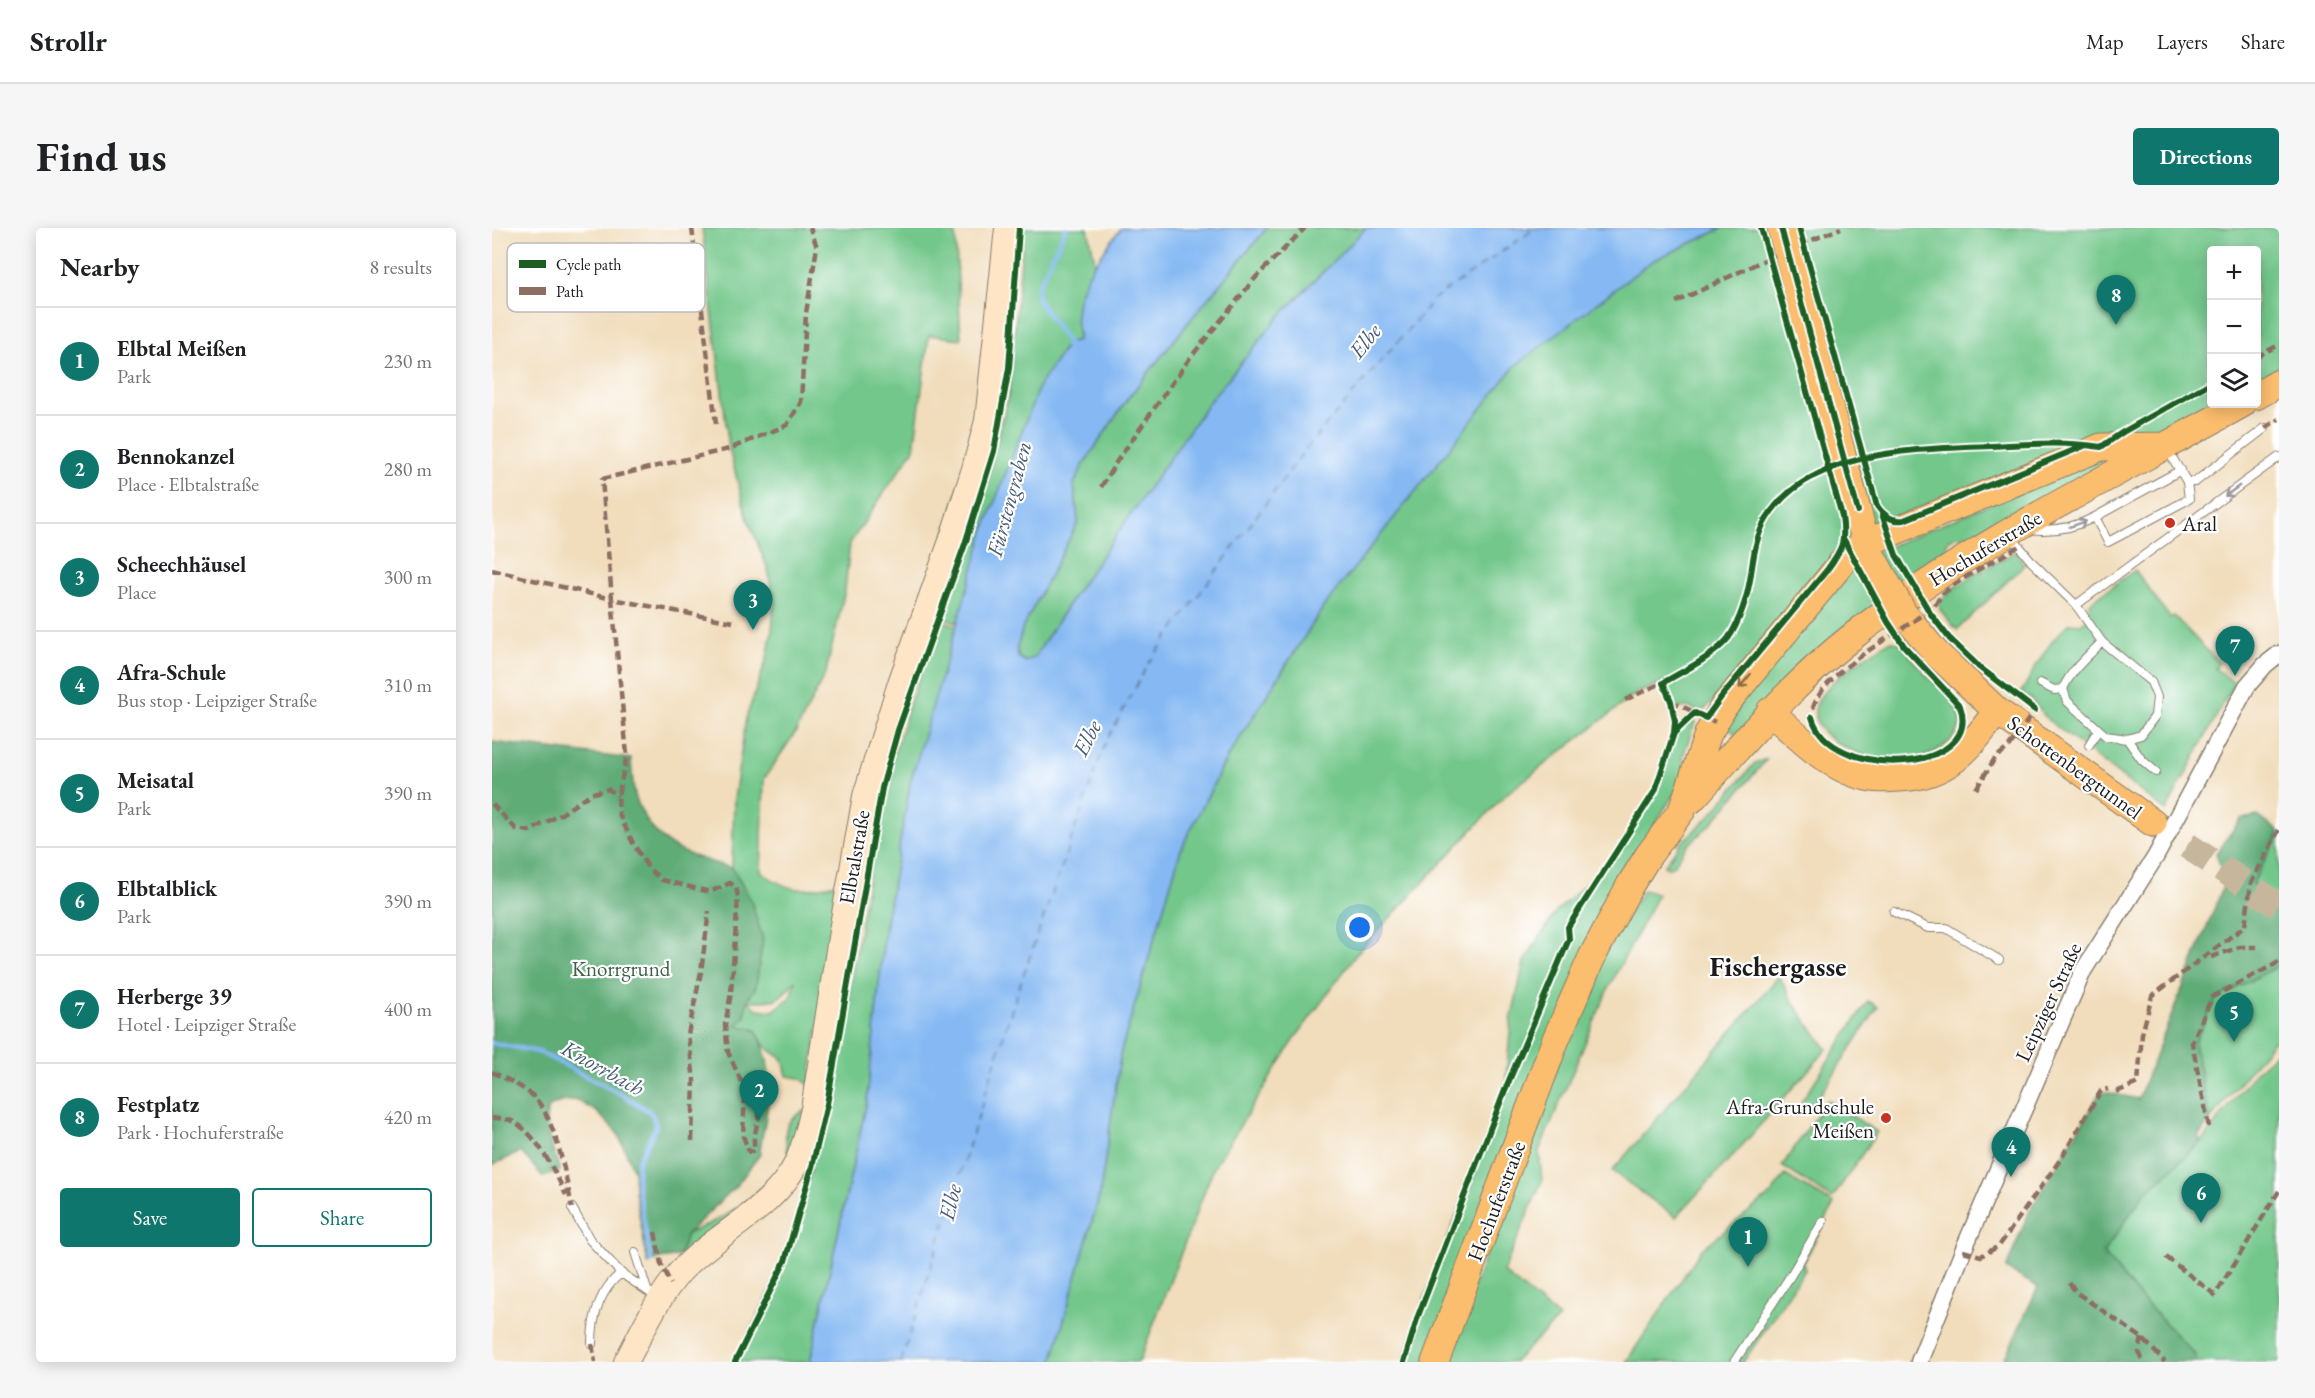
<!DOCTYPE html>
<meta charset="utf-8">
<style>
:root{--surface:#fff;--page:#f6f6f6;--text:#202124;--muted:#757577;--line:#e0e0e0;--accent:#0f766e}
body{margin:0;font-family:"EB Garamond",serif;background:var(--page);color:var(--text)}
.controls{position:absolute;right:18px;top:18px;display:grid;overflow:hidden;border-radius:6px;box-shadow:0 3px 15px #0003}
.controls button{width:54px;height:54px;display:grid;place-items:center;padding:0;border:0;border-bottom:2px solid var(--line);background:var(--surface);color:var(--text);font:30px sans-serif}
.you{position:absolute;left:868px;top:700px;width:21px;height:21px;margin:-15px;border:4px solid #fff;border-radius:50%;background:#1a73e8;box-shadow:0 0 0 9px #1a73e833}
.badge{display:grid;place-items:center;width:39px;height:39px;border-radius:50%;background:var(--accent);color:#fff;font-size:20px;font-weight:700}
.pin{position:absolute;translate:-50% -50px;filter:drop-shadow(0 2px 3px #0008)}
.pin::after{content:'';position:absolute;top:32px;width:21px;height:18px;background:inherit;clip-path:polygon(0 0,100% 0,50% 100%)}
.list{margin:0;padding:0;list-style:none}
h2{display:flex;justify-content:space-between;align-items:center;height:78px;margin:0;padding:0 24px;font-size:26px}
h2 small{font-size:20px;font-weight:400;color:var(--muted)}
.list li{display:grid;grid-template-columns:39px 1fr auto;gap:18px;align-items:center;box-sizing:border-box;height:108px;padding:0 24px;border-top:2px solid var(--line)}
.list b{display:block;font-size:22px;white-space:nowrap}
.list p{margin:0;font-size:20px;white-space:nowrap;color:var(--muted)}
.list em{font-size:20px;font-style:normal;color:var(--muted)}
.actions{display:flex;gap:12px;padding:18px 24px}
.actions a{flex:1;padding:14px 0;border:2px solid var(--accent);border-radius:6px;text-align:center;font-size:21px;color:var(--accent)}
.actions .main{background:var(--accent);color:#fff}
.icon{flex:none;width:33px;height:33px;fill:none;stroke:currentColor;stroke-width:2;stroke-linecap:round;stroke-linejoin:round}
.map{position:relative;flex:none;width:1787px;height:1134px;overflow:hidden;border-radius:6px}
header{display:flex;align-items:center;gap:36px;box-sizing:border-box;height:84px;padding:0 30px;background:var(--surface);border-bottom:2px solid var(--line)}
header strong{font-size:28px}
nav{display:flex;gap:33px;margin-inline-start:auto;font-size:21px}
.intro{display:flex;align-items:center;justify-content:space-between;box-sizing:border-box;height:144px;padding:0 36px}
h1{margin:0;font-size:42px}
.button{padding:15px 27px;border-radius:6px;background:var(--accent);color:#fff;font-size:21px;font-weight:700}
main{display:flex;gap:36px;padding:0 36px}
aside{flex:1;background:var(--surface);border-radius:6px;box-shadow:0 3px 15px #0003}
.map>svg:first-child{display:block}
.green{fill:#73c78b;stroke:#487254;stroke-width:1.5;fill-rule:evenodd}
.forest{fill:#5eac77;stroke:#3d644a;stroke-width:1.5}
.water{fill:#86b9f3;stroke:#516a88;stroke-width:1.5}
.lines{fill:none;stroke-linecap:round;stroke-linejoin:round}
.stream{stroke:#86b9f3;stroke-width:4.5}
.ferry{stroke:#465b72;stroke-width:1.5;stroke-dasharray:8 6;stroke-linecap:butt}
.primary-tunnel{stroke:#c6b69c;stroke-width:27;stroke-dasharray:27 14;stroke-linecap:butt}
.lane-casing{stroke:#867c6c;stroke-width:10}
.street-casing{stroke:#867c6c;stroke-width:19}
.secondary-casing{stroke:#867c6c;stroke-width:26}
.primary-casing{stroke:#867c6c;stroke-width:29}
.lane{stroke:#fff;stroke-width:8}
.street{stroke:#fff;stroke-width:16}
.secondary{stroke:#fde5c5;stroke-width:24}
.primary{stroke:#fbbd6e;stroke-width:27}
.primary-bridge-casing{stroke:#867c6c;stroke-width:29;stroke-linecap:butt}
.primary-bridge{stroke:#fbbd6e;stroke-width:27}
.quiet{stroke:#8d6e63;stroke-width:4.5;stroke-dasharray:9 4.5;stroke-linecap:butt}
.cycleway-casing{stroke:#fff;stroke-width:10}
.cycleway{stroke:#1b5e20;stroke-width:6}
.oneway{stroke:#999}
.oneway2{stroke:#8c6c45}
.poi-dot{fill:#c8321e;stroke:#fff;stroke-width:2}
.labels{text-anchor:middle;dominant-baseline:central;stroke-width:4.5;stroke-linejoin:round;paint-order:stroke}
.poi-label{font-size:21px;fill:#1c1c1c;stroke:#fff;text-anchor:start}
.street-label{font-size:21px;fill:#1c1c1c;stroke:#fff}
.park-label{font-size:21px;fill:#3f6048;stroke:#fff}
.water-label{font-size:22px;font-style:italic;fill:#465b72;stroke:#fff}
.district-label{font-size:27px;font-weight:bold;fill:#1c1c1c;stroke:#fff}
.key{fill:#fff;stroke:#bbb;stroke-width:1.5}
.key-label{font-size:16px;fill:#1c1c1c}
</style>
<header>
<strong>Strollr</strong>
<nav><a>Map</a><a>Layers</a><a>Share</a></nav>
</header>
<div class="intro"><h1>Find us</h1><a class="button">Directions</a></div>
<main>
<aside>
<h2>Nearby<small>8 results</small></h2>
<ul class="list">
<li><span class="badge">1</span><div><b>Elbtal Meißen</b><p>Park</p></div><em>230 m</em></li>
<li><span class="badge">2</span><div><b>Bennokanzel</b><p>Place · Elbtalstraße</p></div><em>280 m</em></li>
<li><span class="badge">3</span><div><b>Scheechhäusel</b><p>Place</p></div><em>300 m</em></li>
<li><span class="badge">4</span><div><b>Afra-Schule</b><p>Bus stop · Leipziger Straße</p></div><em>310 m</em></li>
<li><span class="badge">5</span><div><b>Meisatal</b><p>Park</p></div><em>390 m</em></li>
<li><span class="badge">6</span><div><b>Elbtalblick</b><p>Park</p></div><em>390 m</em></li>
<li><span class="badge">7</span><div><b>Herberge 39</b><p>Hotel · Leipziger Straße</p></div><em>400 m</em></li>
<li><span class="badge">8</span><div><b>Festplatz</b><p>Park · Hochuferstraße</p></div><em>420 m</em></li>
</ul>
<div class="actions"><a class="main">Save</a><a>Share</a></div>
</aside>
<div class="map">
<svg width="1787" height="1134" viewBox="0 0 1787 1134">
<rect width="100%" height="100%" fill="#fff"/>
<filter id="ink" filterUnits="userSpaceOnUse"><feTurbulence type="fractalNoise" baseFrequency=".0167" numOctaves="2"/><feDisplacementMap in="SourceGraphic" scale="12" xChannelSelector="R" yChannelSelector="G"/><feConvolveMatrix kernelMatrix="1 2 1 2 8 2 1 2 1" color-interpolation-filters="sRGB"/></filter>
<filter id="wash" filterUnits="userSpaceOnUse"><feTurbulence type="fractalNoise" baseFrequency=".008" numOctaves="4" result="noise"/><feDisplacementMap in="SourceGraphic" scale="24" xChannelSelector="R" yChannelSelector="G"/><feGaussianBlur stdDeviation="1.35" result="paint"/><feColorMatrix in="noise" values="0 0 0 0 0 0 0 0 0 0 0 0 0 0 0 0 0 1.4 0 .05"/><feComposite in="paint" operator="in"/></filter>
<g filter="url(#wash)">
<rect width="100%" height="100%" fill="#f1ddbc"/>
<!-- green -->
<path class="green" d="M210,0H463L469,111L437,107L422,221L358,315L353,362L334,444L305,502L272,551L269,644C304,668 310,662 349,655L317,857L308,850L295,848L291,831L273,819L264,802L244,798L253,789L255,773L264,758L259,672L240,640L242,571L254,490L275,430L280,403L282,375L276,341L255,289L237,221ZM304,752L298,770L281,783L265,781L256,773C286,772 283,776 304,752Z
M532,0H596L603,34L588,65L584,89L586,112L576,115L548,156L494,297L467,395L450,389L497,247L517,164Z
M775,0H874L788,88L720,170L583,366L543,429L534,434L526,429L525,419L531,399L586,294L582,256L591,237L636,170L708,80Z
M1231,0H1787V139L1765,152L1764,22H1720V176H1722L1692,192L1665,202L1613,208L1405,289L1210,484L1195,479L1182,481L1171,455L1145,465L1013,567L866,724L804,809L722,939L647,1134H560L608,965L629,823L689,621L735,530L832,378L1023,137L1160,33Z
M519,74L514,139L507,195H505L483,278L404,501L385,573L348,781L335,873L344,838L392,561L416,480L448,392L466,398L419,552L393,699L375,873L318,1134H243L293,1033L320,940L311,935L379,572Z
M1621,224L1634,226L1474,315L1470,309L1464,308L1455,314L1454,329L1243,506L1231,494L1352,346L1389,322Z
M1525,323L1532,337L1465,402L1448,382L1447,375C1466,352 1499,338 1525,323Z
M1643,342L1678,390L1682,388L1727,435L1723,440L1742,455L1674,583L1556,492L1539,471L1529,465C1543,440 1556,413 1578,395L1589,396L1598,388L1597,377L1600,373Z
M1398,413L1407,414C1416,426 1426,438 1436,449C1447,460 1463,471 1468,487C1471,496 1466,504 1460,511C1430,542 1379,535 1345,515C1334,508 1322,498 1323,483C1325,458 1378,425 1398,413Z
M1200,492L1203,494L1191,528L1193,549L1128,650L933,1134H912L926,1088L1013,862L1019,793L1032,734L1064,684L1118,633L1163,563L1182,505L1189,497Z
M1275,531L1219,596L1193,620L1182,637L1175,640L1172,638L1188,616L1216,590L1263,535Z
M1787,604V685L1761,655Z
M1151,662L1166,666L1117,759L1047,923L1050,953L1011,1044L1067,1090L1022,1134H953L1101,742Z
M1787,737V812L1781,813L1718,892L1702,816L1724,771Z
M1287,748L1302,776L1335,821L1247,921L1184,989L1120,943Z
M1376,773L1386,779L1319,881L1309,874Z
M1787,823V1134H1704V1128L1648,1069L1611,1025L1652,966L1709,914L1764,843Z
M1335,872L1385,904L1340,971L1290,938Z
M313,882L296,927C293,901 289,896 313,882Z
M1293,947L1342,976L1311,1036L1313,1042L1251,1134H1134L1210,1021L1280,965Z
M279,951C256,979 220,1011 187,1028L195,1006C232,990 250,979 279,951Z"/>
<!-- forest -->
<path class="forest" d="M0,514L139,531C140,544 140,560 145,573C163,620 196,627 240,640L259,672L271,711L264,758L255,773L253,789L244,797L264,802C286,843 276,878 268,921L269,925L244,958L195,1006L187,1028L161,1032L156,1036L143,963L142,943L126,906L105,884L85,872C78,873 67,873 61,877C44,885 64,929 68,943L51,949L29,924L0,937Z
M1766,588L1787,604L1761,655L1787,685V737L1724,771L1702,815L1718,892L1706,909L1709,914L1652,966L1611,1025L1648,1069L1704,1128V1134H1511L1546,1059L1514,1041L1536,986L1609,863L1646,871L1733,654L1724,625L1749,591Z"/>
<!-- water -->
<path class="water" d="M629,0H775L708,80L636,170L591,237L582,256L586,294L531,399L525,419L526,429L534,434L543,429L583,366L720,170L788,88L874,0H1231L1160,33L1023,138L832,378L735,529L689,621L629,823L608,965L560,1134H318L375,873L393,699L419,552L494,297L548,156L576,115L586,112C587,104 584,97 584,88C585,54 610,26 629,0Z"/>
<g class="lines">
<!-- stream -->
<path class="stream" d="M574,0L545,61L546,72L576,115L575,119
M0,815L47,824L129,866L157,883L161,888L164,899L146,933L145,956L159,1034"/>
<!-- ferry -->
<path class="ferry" d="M409,1134L526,762L613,516L656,436L813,222L943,70L1044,0"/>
</g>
</g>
<g filter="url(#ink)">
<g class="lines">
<!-- primary-tunnel -->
<path class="primary-tunnel" d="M1661,595L1787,678"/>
<!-- lane casing -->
<g class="lane-casing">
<path id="lane" d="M1675,221L1695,254H1703L1773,200
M1689,242L1603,289L1616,314L1697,271L1695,254
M1538,301C1562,304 1582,300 1603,289
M1518,307L1540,334L1584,377L1610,414L1659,454L1665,469L1663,488L1649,507L1635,511L1614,508L1575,473L1571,461C1579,442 1596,428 1610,414
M1584,377L1787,229
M1548,455L1562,462L1571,461
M1635,511L1650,532L1664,544
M1597,517L1606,502
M1402,684L1436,700H1454L1507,732
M80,980L98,1012L129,1045L166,1070
M143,1024L155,1062
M100,1116C100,1089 107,1063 129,1045
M1242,1134L1299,1047L1331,993"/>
</g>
<!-- street casing -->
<g class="street-casing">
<path id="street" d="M1427,1134L1471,1023L1591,743L1664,628L1755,458L1773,437L1787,426"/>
</g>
<!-- secondary casing -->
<g class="secondary-casing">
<path id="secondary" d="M134,1134C150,1104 165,1070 188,1044C223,1005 281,983 305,934C312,918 317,899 321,881L350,697L373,568L408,455L459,313L482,241L495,193L515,0"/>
</g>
<!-- primary casing -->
<g class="primary-casing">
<path id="primary" d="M1289,0L1374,315L1381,331
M1764,168L1787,155
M1443,424L1505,483L1661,595
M1278,483C1306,509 1341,545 1380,550C1389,552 1399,550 1408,550C1428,549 1446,544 1463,531C1480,518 1492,500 1505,483
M1199,572C1251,515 1300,456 1361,408C1481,315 1619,249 1750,176
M943,1134L1064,811L1100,729L1138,657L1156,628L1190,582L1216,506L1232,478L1358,325L1374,315L1609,219L1673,218"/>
</g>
<!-- lane -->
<use href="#lane" class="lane"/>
<!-- street -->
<use href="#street" class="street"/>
<!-- secondary -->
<use href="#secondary" class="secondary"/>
<!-- primary -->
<use href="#primary" class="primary"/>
<!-- primary-bridge casing -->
<g class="primary-bridge-casing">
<path id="primary-bridge" d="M1383,334L1412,386L1443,424"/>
</g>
<!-- primary-bridge -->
<use href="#primary-bridge" class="primary-bridge"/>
<!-- quiet -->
<path class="quiet" d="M200,0L224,196
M1308,17L1349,0
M1184,74L1283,27
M1764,129L1787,117
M1773,200L1787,191
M609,259L625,233L698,130L765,48L813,0
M0,342L120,371L135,527L126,568L127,586L141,615L157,641L170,652L218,664L238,655L244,659L246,669L239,765L233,797L236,824L253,862L267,863L271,868L262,911V923L257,924L251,908L253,862
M241,394L120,371L110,251L237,221L295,197L309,174L314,85L325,19L318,0
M1133,472L1174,453
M1179,473L1223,494
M1321,494C1310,456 1398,410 1423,392C1429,387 1437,383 1442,378C1446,374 1448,367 1453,364C1472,348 1505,332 1527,318
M1484,561L1503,530L1516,520L1543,482L1539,479
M0,576L24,601L37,603L68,587L98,566L116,561L126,568
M1719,729L1748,719H1765
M0,844C13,850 29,858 40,867C64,889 74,949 80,980
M1624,864L1646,855L1650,806L1660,768L1753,698L1759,655L1787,602
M0,890C4,890 10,890 14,891C41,897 63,944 74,967
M1717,899L1700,815L1720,769L1787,734
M200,913L202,852L196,806L209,744L217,683
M163,1004L169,1036L179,1056
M1471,1023L1489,1028L1507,1018L1568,932L1609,863L1616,861
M1674,1029L1723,1067L1787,963
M1577,1055L1585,1065L1650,1110L1673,1134
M1650,1110L1647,1124L1651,1134
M100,1116L103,1134"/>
<!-- cycleway casing -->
<g class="cycleway-casing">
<path id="cycleway" d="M1289,0L1366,283
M1307,0L1385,278C1392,288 1400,294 1412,292L1592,218
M1390,286L1404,327L1438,385L1457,410L1487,439L1543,482
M1320,489C1338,554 1492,546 1468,478L1412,418L1396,394L1352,312
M1182,505L1203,485L1214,490L1230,468L1335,342C1350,321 1354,315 1350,288L1269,0
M243,1134L293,1033L320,939L335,876L390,560L406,502L473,316L502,223L517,140L527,0
M912,1134L926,1088L1013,862L1077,711L1076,699L1163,563L1182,505L1183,493L1179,473L1171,455C1191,443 1215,432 1232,415C1244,404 1254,373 1257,357C1261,338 1261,318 1270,299C1308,221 1425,221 1500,218C1537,216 1572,213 1609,219L1631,204L1720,154"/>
</g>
<!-- cycleway -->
<use href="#cycleway" class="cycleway"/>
</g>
<!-- one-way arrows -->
<defs><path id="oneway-shaft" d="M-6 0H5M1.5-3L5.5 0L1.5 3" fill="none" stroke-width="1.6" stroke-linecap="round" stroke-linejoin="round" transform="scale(1.5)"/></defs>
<g class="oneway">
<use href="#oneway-shaft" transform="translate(1740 263) rotate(144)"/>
<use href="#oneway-shaft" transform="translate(1586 296) rotate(-19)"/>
</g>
<use class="oneway2" href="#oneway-shaft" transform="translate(1253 453) rotate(129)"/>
</g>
<!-- markers -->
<g class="poi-dot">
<circle cx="1678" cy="295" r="6"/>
<circle cx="1394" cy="890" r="6"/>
</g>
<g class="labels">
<!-- poi labels -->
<g class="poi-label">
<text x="1690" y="295">Aral</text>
<text x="1382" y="878" text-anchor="end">Afra-Grundschule<tspan x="1382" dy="24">Meißen</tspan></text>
</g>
<!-- street labels -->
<g class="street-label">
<text transform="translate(1493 320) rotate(-31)">Hochuferstraße</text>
<text transform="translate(1583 539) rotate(36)">Schottenbergtunnel</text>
<text transform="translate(362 629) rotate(-80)">Elbtalstraße</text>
<text transform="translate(1556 774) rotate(-65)">Leipziger Straße</text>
<text transform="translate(1004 973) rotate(-69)">Hochuferstraße</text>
</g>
<!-- park labels -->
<g class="park-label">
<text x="129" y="740">Knorrgrund</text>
</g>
<!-- water labels -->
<g class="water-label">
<text transform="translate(873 113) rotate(-52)">Elbe</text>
<text transform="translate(517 271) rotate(-75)">Fürstengraben</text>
<text transform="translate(595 510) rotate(-63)">Elbe</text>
<text transform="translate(111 840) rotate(29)">Knorrbach</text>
<text transform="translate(458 974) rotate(-77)">Elbe</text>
</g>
<!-- district labels -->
<g class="district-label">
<text x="1286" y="738">Fischergasse</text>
</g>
</g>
<!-- legend -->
<rect x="15" y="15" width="198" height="69" rx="9" class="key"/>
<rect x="27" y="32" width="27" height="8" fill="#1b5e20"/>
<rect x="27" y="59" width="27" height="8" fill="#8d6e63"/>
<g class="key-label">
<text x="64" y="42">Cycle path</text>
<text x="64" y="69">Path</text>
</g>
</svg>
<div class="controls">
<button>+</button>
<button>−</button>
<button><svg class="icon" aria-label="layers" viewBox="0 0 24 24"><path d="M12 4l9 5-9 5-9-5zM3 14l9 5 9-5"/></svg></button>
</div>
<div class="you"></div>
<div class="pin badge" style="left:1256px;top:1039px">1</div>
<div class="pin badge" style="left:267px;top:892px">2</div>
<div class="pin badge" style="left:261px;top:402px">3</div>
<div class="pin badge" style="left:1519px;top:949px">4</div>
<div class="pin badge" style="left:1742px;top:814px">5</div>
<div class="pin badge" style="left:1709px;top:995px">6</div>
<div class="pin badge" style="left:1743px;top:448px">7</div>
<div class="pin badge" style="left:1624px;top:97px">8</div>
</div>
</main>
